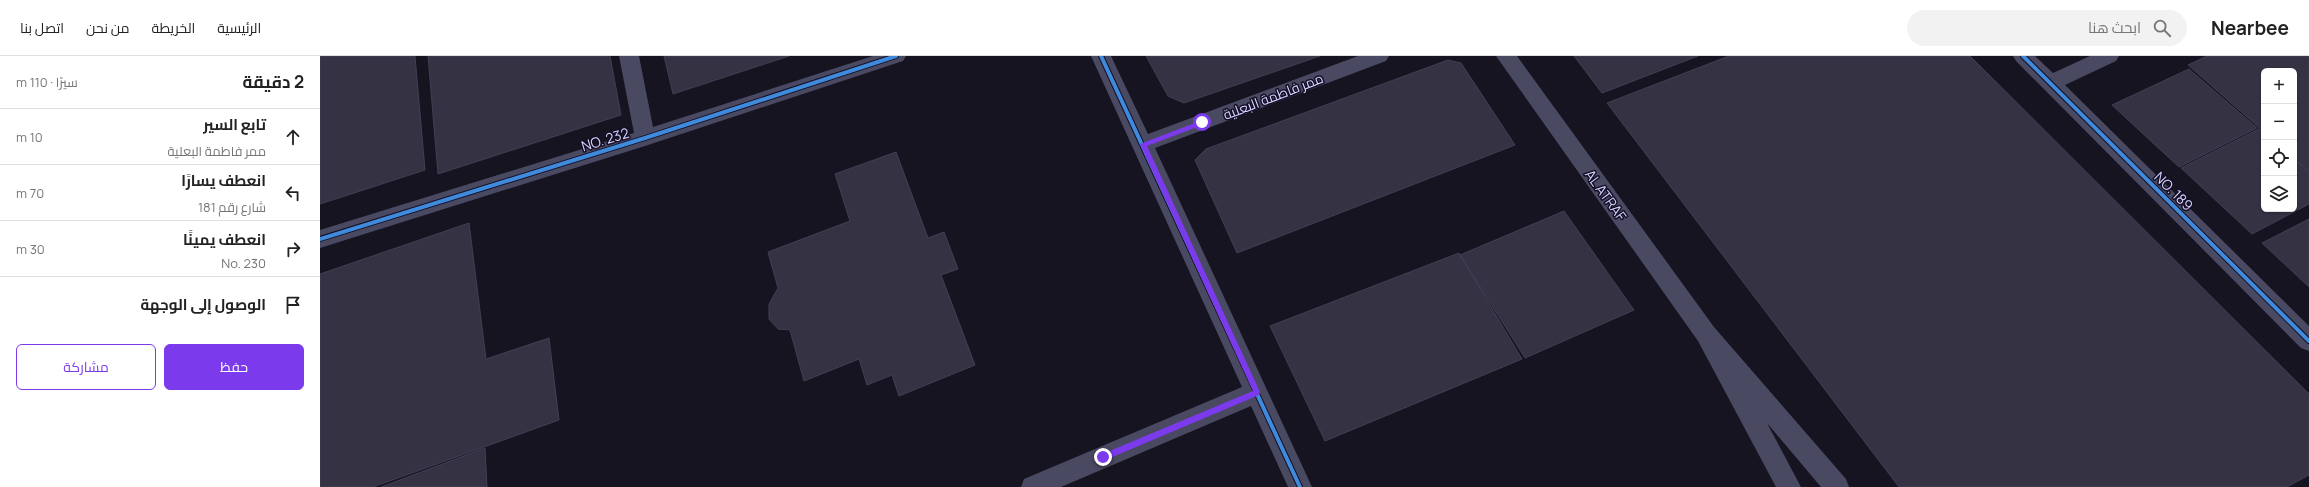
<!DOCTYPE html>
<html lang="ar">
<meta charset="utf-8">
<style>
:root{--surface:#fff;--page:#f2f2f2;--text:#222;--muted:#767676;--line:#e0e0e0;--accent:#7c3aed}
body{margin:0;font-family:Manrope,Cairo,sans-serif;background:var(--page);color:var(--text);direction:rtl}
.controls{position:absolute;right:12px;top:12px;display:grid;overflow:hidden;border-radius:6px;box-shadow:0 1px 3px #0004}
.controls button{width:36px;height:36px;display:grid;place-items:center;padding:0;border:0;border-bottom:1px solid var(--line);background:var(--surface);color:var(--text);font:20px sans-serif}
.stop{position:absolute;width:12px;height:12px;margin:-9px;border:3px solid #7c3aed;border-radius:50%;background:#fff}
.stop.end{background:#7c3aed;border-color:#fff;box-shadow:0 1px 4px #0008}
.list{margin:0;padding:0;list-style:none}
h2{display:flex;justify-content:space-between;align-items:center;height:52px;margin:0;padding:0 16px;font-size:17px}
h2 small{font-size:13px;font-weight:400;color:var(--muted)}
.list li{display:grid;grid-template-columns:26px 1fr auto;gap:12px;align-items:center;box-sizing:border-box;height:56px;padding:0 16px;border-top:1px solid var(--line)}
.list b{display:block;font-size:15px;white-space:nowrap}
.list p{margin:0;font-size:13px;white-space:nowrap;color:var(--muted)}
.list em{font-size:13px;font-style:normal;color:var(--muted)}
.actions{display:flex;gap:8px;padding:12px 16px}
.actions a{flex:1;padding:9px 0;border:1px solid var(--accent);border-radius:6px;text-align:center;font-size:14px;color:var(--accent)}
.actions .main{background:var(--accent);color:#fff}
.icon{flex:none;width:22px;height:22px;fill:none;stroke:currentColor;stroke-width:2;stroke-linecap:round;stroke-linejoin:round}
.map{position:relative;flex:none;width:1989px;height:431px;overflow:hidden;direction:ltr}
header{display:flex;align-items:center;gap:24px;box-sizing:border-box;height:56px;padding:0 20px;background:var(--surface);border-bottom:1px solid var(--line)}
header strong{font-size:19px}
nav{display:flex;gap:22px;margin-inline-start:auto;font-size:14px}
.search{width:280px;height:36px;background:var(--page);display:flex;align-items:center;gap:10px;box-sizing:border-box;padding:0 14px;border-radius:22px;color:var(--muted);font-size:15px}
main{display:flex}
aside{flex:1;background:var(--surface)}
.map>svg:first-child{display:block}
.building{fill:#343243;stroke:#433f54}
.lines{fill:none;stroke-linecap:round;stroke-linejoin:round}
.street{fill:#4a4962;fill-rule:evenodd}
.cycleway-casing{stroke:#130f26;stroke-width:6}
.cycleway{stroke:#408adc;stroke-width:4}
.route{fill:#7c3aed}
.labels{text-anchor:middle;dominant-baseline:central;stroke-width:3;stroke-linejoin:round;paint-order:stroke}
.street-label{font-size:14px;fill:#d9d4ff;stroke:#130f26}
</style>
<header>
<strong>Nearbee</strong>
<div class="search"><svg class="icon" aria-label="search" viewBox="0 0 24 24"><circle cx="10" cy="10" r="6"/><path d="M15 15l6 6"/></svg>ابحث هنا</div>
<nav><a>الرئيسية</a><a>الخريطة</a><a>من نحن</a><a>اتصل بنا</a></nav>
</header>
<main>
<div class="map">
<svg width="1989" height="431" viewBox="0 0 1989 431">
<rect width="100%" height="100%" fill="#161421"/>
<!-- building -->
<path class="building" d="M0,0H95L105,114L0,148Z
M108,0H290L301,59L118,118Z
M344,0H469L353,38Z
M826,0H1000L864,47L848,40Z
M1254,0H1378L1282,37Z
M1409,0H1650L1989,338V419L1967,431H1579L1287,47Z
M1887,0H1989V115L1974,102V15H1944V76L1868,9Z
M1128,4L1141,7L1195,89L917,197L875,104L886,93Z
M1869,13L1937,72L1859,111L1792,49Z
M1939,73L1944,77V153H1974V103L1989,116V148L1932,178L1861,112Z
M576,96L608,182L624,176L638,213L621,219L655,309L579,340L572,319L547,329L539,303L484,325L470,274L458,273L449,263V248L458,232L448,196L530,165L515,118Z
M1244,155L1314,254L1205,302L1140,199Z
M1989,163V231L1942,187Z
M149,167L166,303L229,282L239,364L53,431H0V218Z
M1139,197L1202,303L1005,385L950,270Z
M165,392L167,431H61Z"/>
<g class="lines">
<!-- street -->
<path class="street" d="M299,0H319L333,71L553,0H586L583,5L325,90L0,192V174L314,77Z
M771,0H791L828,78L1038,0H1069L1066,5L835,92L992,431H968L931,350L741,431H701L704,423L922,331Z
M1176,0H1197L1394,271L1526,423L1529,431H1501L1447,367L1481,431H1456L1378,285Z
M1693,0H1715L1733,17L1770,0H1799L1796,5L1745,29L1989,270V295L1981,292L1696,5Z"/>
<!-- cycleway casing -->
<g class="cycleway-casing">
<path id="cycleway" d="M781,0L980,431
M1703,0L1989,285
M0,183L325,82L576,0"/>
</g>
<!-- cycleway -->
<use href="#cycleway" class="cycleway"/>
</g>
<!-- route -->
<path class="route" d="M880,65H885V68L827,90L940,336L939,339L783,405L780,404V399L933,335L820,88Z"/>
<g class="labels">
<!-- street labels -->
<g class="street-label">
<text transform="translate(953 40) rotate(-21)">ممر فاطمة البعلية</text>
<text transform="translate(285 83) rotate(-17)">NO. 232</text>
<text transform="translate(1854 135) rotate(45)">NO. 189</text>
<text transform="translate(1286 139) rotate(54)">AL ATRAF</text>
</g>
</g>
</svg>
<div class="controls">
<button>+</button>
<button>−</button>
<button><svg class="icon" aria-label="locate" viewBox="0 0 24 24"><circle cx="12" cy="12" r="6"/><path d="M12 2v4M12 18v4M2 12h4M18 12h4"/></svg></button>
<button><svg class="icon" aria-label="layers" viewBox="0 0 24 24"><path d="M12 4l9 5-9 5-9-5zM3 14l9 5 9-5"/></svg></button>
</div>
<div class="stop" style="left:882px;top:66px"></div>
<div class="stop end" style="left:783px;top:401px"></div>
</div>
<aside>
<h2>2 دقيقة<small>سيرًا · 110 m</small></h2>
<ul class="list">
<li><svg class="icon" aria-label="ahead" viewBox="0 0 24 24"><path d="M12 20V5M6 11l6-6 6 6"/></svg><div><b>تابع السير</b><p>ممر فاطمة البعلية</p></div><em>10 m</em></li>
<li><svg class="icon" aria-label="left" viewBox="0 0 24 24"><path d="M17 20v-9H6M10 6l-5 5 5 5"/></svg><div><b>انعطف يسارًا</b><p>شارع رقم 181</p></div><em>70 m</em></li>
<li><svg class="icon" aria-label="right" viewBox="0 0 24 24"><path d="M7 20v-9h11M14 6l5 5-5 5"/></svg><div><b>انعطف يمينًا</b><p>No. 230</p></div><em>30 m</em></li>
<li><svg class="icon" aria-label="arrive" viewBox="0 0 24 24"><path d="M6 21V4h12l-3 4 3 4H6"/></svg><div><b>الوصول إلى الوجهة</b></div></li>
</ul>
<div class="actions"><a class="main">حفظ</a><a>مشاركة</a></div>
</aside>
</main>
